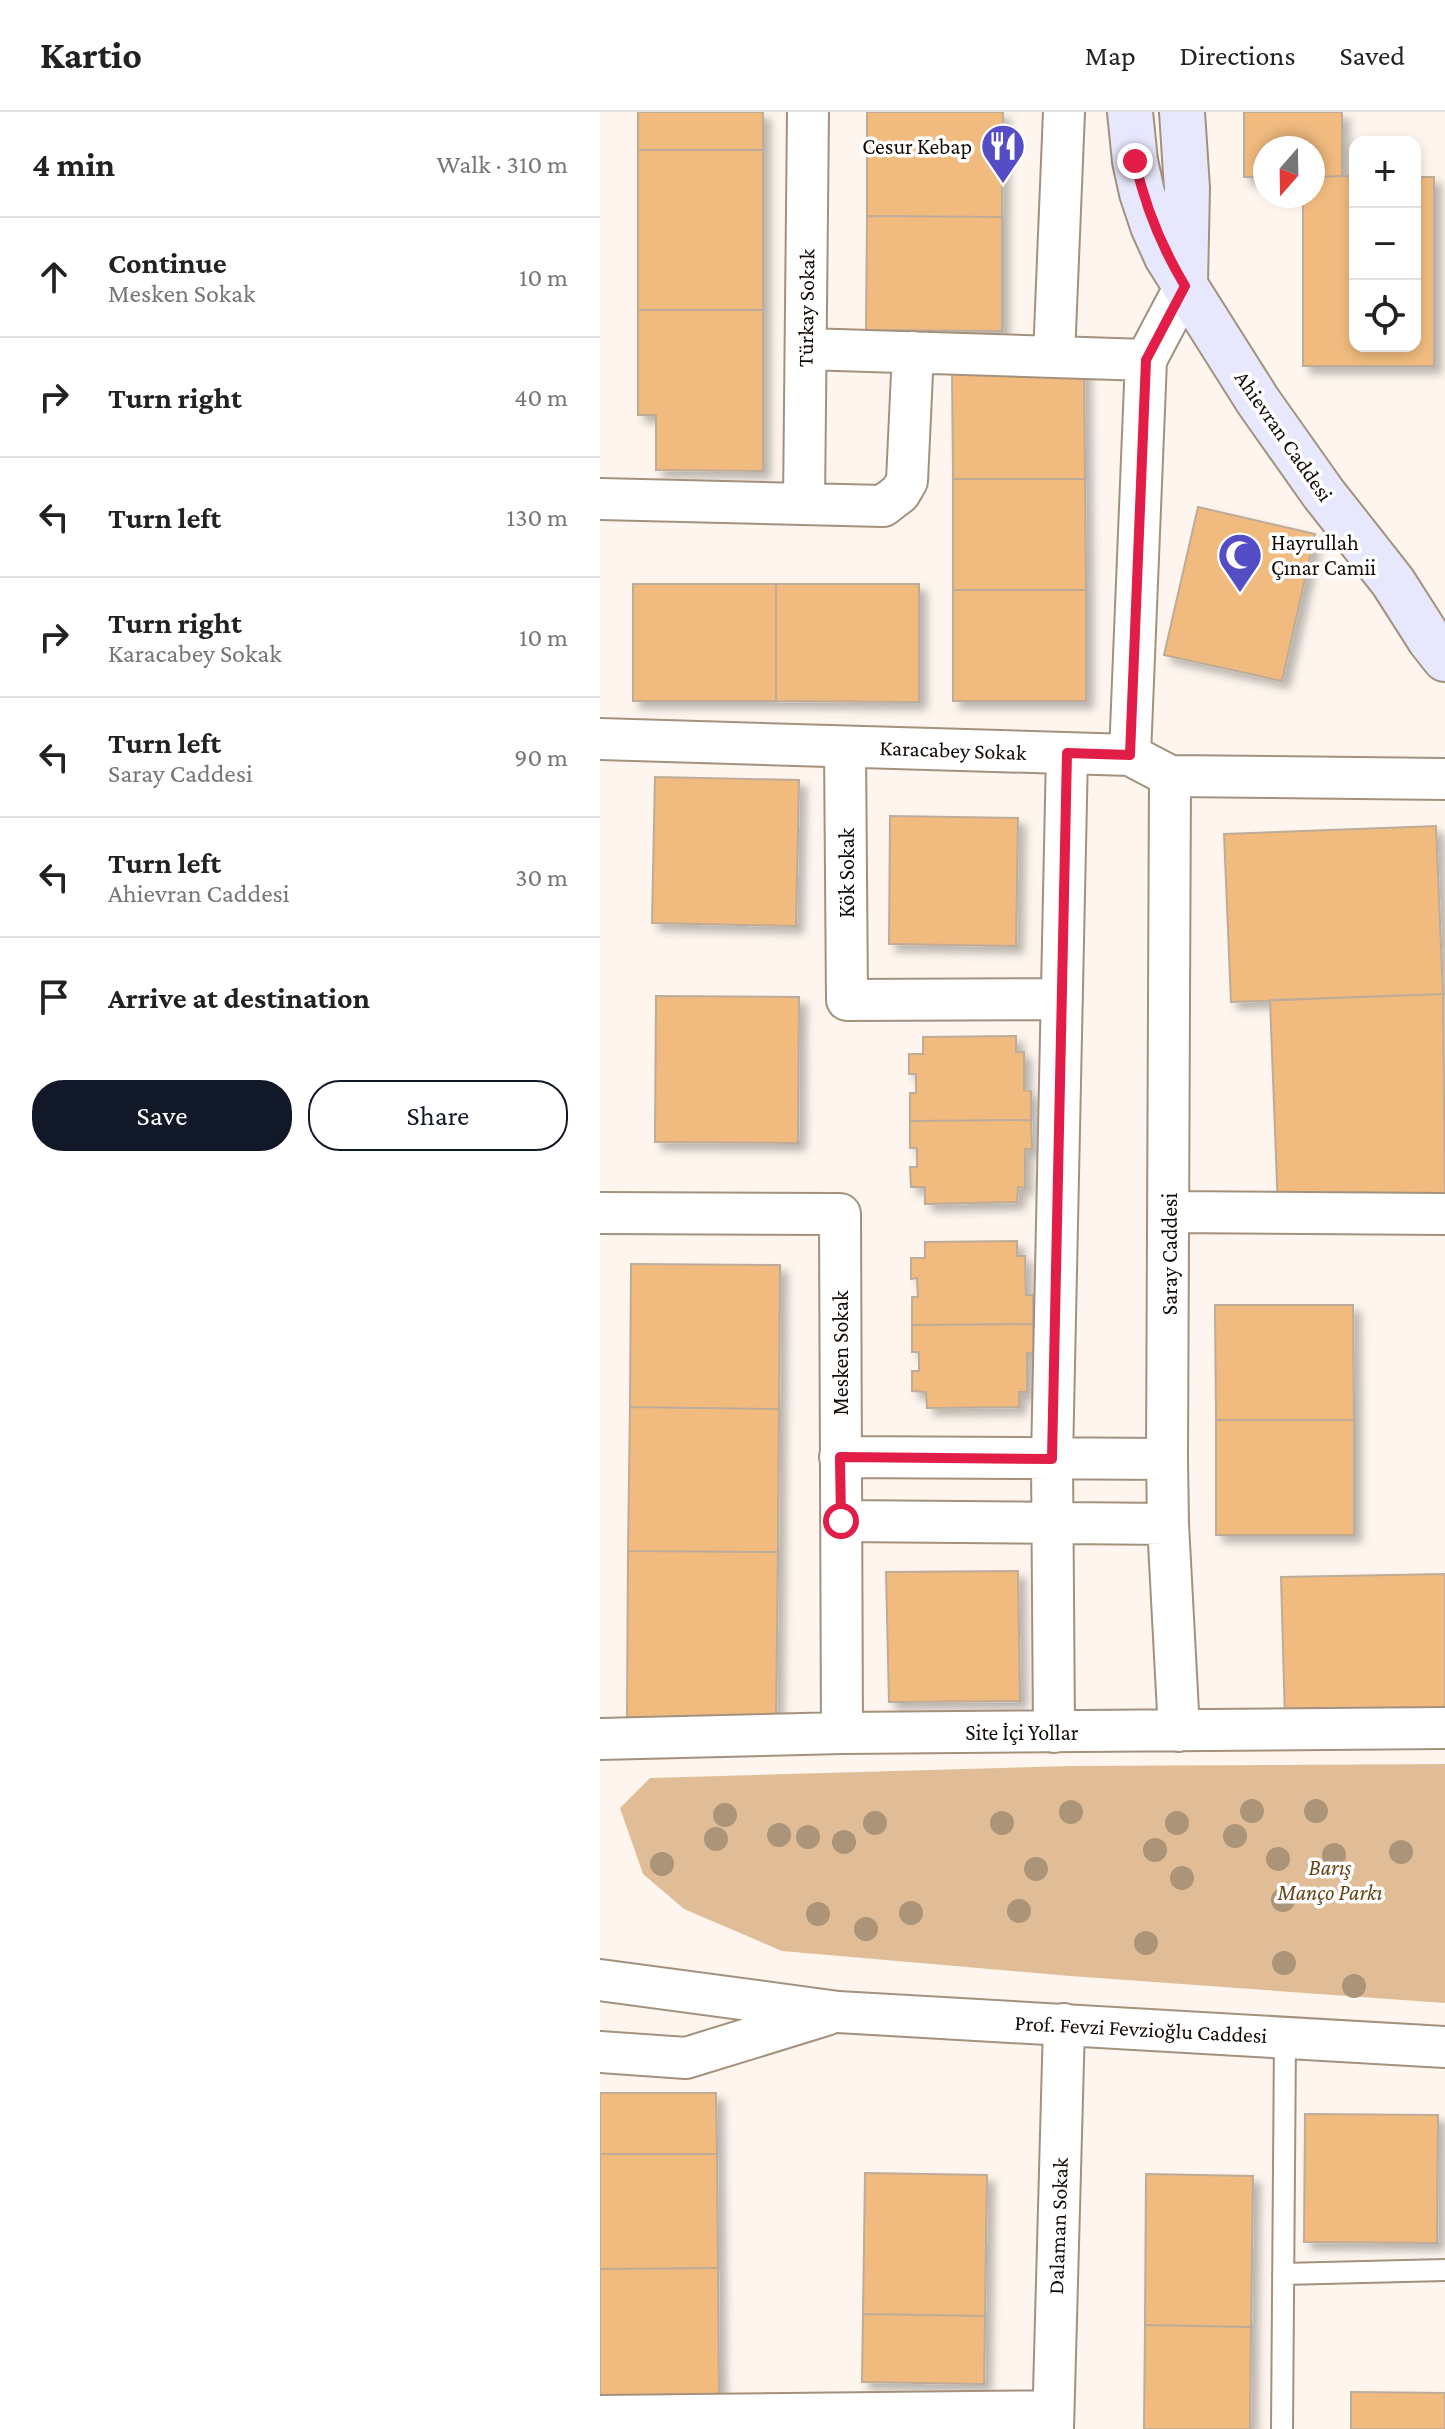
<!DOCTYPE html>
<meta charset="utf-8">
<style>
:root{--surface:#fff;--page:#f2f2f2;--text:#222;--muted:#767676;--line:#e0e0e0;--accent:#111827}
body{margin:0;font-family:"Crimson Pro",serif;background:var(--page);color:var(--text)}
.controls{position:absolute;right:24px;top:24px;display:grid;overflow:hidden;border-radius:16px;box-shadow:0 4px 12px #0003}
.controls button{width:72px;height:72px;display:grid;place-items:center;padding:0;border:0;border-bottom:2px solid var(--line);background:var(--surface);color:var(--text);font:40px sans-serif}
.compass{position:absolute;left:653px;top:24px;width:72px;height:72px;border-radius:50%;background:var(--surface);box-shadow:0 4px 12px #0003;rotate:200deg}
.stop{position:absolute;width:24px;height:24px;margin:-18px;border:6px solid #e11d48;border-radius:50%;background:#fff}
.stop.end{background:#e11d48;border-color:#fff;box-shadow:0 2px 8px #0008}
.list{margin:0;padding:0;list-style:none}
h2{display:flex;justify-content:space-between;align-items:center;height:104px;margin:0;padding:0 32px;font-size:34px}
h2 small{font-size:26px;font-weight:400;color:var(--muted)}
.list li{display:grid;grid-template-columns:52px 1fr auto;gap:24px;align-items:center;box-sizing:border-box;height:120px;padding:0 32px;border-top:2px solid var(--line)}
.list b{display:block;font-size:30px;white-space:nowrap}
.list p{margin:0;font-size:26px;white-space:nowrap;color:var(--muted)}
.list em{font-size:26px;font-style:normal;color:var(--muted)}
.actions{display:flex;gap:16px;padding:24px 32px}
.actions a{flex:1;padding:18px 0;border:2px solid var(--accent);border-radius:32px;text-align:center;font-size:28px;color:var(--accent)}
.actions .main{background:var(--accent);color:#fff}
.icon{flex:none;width:44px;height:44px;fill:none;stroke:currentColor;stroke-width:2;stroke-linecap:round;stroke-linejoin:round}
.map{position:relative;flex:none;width:845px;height:2317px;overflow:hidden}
header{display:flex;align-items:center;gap:48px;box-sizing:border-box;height:112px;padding:0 40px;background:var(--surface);border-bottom:2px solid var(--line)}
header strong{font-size:38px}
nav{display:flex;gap:44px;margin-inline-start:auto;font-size:28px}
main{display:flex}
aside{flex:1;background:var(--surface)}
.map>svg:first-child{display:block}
.green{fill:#e1bd97}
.building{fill:#f1bb7f;stroke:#beab98;stroke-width:2;filter:url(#shadow)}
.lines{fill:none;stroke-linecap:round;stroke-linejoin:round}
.lane-casing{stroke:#a3917e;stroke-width:24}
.street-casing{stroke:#a3917e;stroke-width:44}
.secondary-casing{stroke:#a3917e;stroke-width:48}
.lane{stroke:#fff;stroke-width:20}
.street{stroke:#fff;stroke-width:40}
.secondary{stroke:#e7e8fd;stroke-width:44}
.tree{fill:#ab9477}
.route{stroke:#e11d48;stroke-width:10}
.labels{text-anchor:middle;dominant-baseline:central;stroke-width:7;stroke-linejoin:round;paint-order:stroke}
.poi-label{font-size:22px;fill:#140d07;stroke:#fff;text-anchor:end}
.street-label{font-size:22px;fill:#140d07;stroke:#fff}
.park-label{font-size:22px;font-style:italic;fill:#674315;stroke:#fff}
</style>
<header>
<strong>Kartio</strong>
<nav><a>Map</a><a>Directions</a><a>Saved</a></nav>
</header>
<main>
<aside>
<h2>4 min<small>Walk · 310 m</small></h2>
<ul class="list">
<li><svg class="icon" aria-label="ahead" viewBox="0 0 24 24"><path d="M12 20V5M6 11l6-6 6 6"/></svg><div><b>Continue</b><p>Mesken Sokak</p></div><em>10 m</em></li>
<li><svg class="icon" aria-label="right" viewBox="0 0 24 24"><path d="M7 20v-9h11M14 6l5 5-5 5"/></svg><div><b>Turn right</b></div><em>40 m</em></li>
<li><svg class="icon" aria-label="left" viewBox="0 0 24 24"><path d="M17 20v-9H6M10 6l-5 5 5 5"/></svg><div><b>Turn left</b></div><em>130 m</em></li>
<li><svg class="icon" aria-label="right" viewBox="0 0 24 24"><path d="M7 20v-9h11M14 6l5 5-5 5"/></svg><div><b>Turn right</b><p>Karacabey Sokak</p></div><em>10 m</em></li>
<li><svg class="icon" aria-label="left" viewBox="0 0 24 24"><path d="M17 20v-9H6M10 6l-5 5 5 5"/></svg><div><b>Turn left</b><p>Saray Caddesi</p></div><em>90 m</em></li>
<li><svg class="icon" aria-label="left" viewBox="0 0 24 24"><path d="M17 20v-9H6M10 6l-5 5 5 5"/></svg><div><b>Turn left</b><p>Ahievran Caddesi</p></div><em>30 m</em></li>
<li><svg class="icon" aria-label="arrive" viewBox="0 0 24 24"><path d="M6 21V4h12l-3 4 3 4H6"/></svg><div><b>Arrive at destination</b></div></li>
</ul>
<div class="actions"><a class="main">Save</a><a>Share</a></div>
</aside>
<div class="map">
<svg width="845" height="2317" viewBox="0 0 845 2317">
<defs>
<filter id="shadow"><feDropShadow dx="7" dy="7" stdDeviation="4" flood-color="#0004"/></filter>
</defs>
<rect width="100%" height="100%" fill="#fef6ee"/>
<!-- green -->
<path class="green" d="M845,1652V1891L470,1864L182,1839L84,1797L43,1762L20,1696L50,1666L471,1654Z"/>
<!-- building -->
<path class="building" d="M38,0H163V38H38Z
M267,0H403L402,105L267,104Z
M644,0H742V64L713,65V36H665V65H644Z
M38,38H163V198H38Z
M755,64V234H815V65H834V254H703V84H713V65Z
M267,104L402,105V219L266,218Z
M38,198H163V359L56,358V303H38Z
M352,256H484L485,367H353Z
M353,367H485L486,478H353Z
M598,395L715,422L682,569L564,543Z
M33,472H176V589H33Z
M176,472H319V590L176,589Z
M353,478H486V589H353Z
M55,665L199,668L196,814L52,811Z
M290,704L418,706L416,834L289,832Z
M836,714L843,882L631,890L624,722Z
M843,882L845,1091L678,1097L670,888Z
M56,884L199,885L198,1031L55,1030Z
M416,924V940H424V978L431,979V1008L310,1009V981H316V962H309V942H323V925Z
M431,1008L432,1037H425V1076L418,1075L417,1090L325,1092V1075H311L310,1055H317V1036H310V1009Z
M417,1129V1144H425L426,1183H433V1212L312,1213V1185H318L317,1166L311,1167V1146H325V1130Z
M31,1152L180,1153L179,1297L30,1295Z
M615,1193H753L754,1308H616Z
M433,1212L434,1241H427V1280H419V1295L327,1296L326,1280L312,1279V1259H319V1240H312V1213Z
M30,1295L179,1297L178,1440L28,1439Z
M616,1308H754V1423H616Z
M28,1439L178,1440L176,1607L27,1605Z
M418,1459L420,1589L289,1590L286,1460Z
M845,1462V1604L685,1607L681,1465Z
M0,1981H116L117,2042H0Z
M705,2002L838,2003L837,2131L704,2130Z
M0,2042H117L118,2156L0,2157Z
M265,2061L387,2063L385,2204L263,2202Z
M546,2062L653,2064L651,2215L545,2213Z
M118,2156L119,2283L0,2284V2157Z
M263,2202L385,2204L384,2272L262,2270Z
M545,2213L651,2215L650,2317H544Z
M751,2280L845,2281V2317H751Z"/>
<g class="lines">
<!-- lane casing -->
<g class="lane-casing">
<path id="lane" d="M683,2162L845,2158
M682,2317L685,1926"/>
</g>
<!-- street casing -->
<g class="street-casing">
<path id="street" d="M206,237L546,248
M454,245L464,0
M0,387L283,394L300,381L307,369L313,240
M204,392L208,0
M0,627L530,643L570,664L845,667
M245,635L247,888L462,887
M530,643L546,248L585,174
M570,664L567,1347L568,1412L579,1619
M569,1100L845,1102
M0,1101L240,1102L242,1621
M240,1345L567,1347
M241,1409L568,1412
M454,1620L452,1347L467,641
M0,1627L242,1621L845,1616
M0,1868L238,1900L845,1935
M0,1940L86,1946L226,1903
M0,2304L453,2299
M453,2317L464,1912"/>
</g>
<!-- secondary casing -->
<g class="secondary-casing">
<path id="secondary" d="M530,0L535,49L542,81L553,114L567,145L658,289L723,381L793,470L830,528L845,547
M582,0L587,76L585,171"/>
</g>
<!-- lane -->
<use href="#lane" class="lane"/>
<!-- street -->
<use href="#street" class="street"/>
<!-- secondary -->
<use href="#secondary" class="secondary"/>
</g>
<!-- trees -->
<g class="tree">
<circle cx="652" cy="1699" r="12"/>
<circle cx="716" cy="1699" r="12"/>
<circle cx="471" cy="1700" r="12"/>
<circle cx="125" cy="1703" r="12"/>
<circle cx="275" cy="1711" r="12"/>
<circle cx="402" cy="1711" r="12"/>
<circle cx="577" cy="1711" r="12"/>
<circle cx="179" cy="1723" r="12"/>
<circle cx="635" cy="1724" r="12"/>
<circle cx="208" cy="1725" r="12"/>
<circle cx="116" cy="1727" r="12"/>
<circle cx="244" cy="1730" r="12"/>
<circle cx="555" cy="1738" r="12"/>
<circle cx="801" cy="1740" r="12"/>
<circle cx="734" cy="1743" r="12"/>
<circle cx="678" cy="1747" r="12"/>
<circle cx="62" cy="1752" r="12"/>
<circle cx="436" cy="1757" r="12"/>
<circle cx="582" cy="1766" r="12"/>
<circle cx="683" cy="1788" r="12"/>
<circle cx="419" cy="1799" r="12"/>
<circle cx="311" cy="1801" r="12"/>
<circle cx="218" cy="1802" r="12"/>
<circle cx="266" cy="1817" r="12"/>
<circle cx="546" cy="1831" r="12"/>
<circle cx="684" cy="1851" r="12"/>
<circle cx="754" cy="1874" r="12"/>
</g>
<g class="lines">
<!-- route -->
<path class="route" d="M241,1409L240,1345L452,1347L467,641L530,643L546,248L585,174C561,134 545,95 535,49"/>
</g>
<!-- icons -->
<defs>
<g id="restaurant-pin" transform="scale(2.3)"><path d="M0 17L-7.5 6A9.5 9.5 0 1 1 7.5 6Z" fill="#544dc5" stroke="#fff"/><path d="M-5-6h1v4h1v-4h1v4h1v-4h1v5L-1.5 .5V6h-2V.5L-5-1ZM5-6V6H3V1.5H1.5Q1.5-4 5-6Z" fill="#fff"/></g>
<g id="mosque-pin" transform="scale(2.3)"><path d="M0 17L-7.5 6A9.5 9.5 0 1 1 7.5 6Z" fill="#544dc5" stroke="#fff"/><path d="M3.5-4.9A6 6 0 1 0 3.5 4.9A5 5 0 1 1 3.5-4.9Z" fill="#fff"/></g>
</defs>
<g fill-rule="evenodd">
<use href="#restaurant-pin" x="403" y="34"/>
<use href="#mosque-pin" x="640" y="443"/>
</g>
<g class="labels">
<!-- poi labels -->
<g class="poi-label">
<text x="372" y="34">Cesur Kebap</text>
<text x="671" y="430" text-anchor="start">Hayrullah<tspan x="671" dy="25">Çınar Camii</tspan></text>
</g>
<!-- street labels -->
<g class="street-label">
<text transform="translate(206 196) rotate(-89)">Türkay Sokak</text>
<text transform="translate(684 324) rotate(55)">Ahievran Caddesi</text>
<text transform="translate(353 638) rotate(2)">Karacabey Sokak</text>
<text transform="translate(246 761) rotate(-90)">Kök Sokak</text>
<text transform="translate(569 1142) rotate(-90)">Saray Caddesi</text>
<text transform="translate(240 1241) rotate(-90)">Mesken Sokak</text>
<text x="422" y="1620">Site İçi Yollar</text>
<text transform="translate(541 1917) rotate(3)">Prof. Fevzi Fevzioğlu Caddesi</text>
<text transform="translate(458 2114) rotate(-88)">Dalaman Sokak</text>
</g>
<!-- park labels -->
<g class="park-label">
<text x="730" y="1755">Barış<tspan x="730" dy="25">Manço Parkı</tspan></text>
</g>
</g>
</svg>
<div class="controls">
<button>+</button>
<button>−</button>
<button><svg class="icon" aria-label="locate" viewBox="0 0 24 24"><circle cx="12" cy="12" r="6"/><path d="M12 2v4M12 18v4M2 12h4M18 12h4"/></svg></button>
</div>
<svg class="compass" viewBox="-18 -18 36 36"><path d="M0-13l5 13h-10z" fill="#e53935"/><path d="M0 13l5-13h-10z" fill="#767676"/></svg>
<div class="stop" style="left:241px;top:1409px"></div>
<div class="stop end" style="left:535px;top:49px"></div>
</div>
</main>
